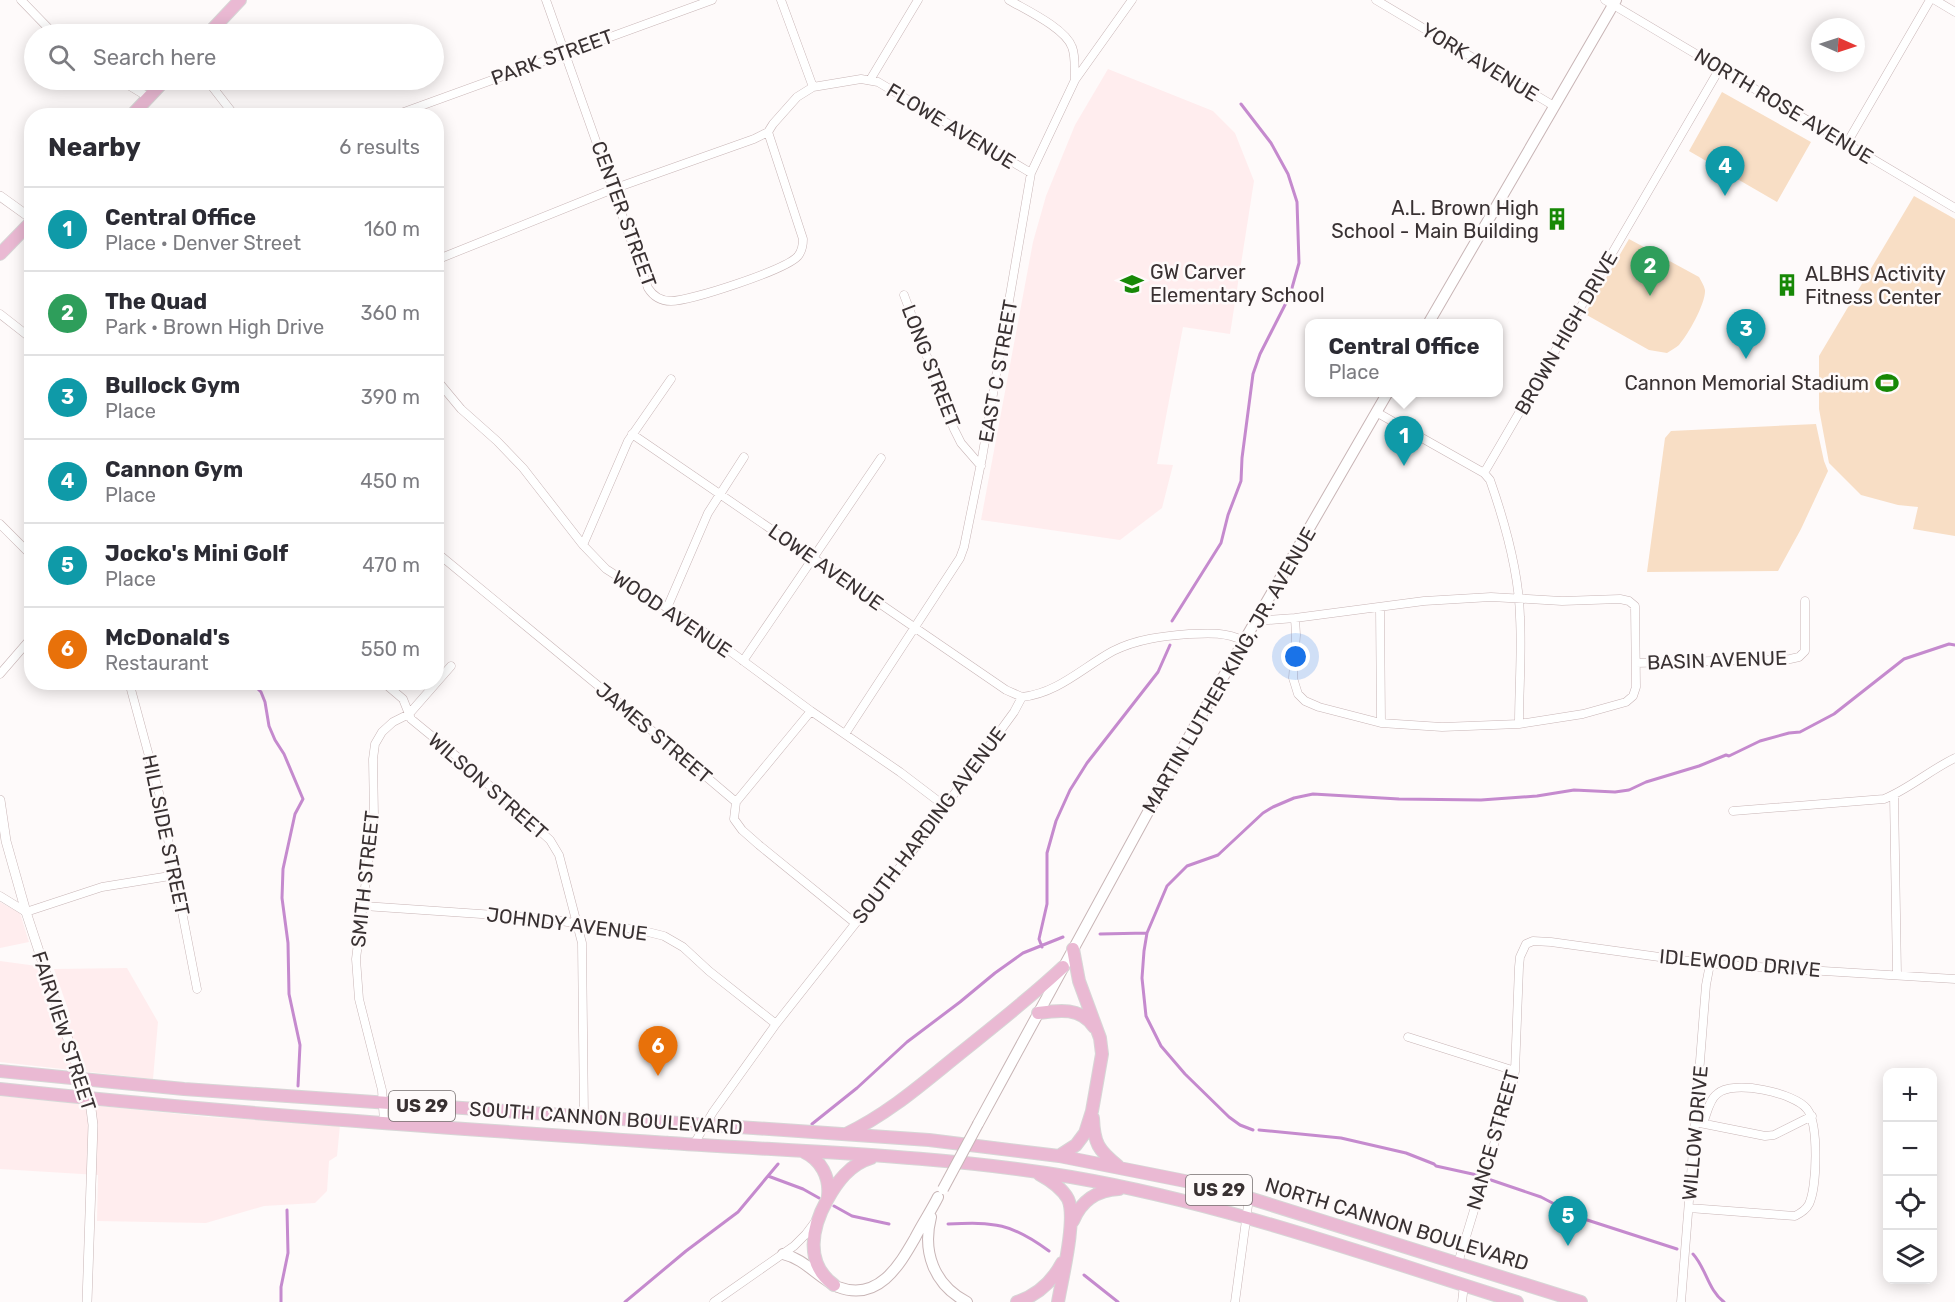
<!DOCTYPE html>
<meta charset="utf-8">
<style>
:root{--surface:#fff;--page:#f7f7f7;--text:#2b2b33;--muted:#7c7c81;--line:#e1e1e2;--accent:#ea580c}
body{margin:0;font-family:Rubik,sans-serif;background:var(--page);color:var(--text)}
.controls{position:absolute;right:18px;bottom:18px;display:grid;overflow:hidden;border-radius:12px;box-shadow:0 3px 15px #0003}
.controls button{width:54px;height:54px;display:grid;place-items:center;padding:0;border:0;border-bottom:2px solid var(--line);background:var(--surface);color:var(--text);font:30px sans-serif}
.compass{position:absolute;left:1811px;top:18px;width:54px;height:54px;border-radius:50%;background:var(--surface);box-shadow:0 3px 15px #0003;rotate:93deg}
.you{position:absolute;left:1296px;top:657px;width:21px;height:21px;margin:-15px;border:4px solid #fff;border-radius:50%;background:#1a73e8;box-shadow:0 0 0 9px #1a73e833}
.badge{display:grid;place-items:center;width:39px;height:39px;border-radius:50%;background:var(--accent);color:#fff;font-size:20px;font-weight:700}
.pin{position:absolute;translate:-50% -50px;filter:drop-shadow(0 2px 3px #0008)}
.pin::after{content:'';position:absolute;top:32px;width:21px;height:18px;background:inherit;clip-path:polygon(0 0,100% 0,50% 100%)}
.popup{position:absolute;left:1305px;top:319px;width:198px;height:78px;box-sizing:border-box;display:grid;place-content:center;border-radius:12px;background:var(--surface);filter:drop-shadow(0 2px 4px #0005);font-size:20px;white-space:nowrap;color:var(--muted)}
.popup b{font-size:22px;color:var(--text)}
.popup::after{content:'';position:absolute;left:50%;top:100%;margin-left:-12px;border:12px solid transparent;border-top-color:var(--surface)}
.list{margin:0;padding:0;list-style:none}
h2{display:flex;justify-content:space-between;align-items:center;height:78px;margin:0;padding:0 24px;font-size:26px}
h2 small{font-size:20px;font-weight:400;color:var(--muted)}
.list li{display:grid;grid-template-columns:39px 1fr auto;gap:18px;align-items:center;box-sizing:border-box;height:84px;padding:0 24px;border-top:2px solid var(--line)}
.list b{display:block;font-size:22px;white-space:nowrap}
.list p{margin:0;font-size:20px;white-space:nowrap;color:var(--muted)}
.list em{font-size:20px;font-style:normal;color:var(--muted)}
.icon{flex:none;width:33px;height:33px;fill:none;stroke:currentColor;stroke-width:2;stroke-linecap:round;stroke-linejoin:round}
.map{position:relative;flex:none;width:1955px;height:1302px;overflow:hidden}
.search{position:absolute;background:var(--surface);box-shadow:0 3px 15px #0003;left:24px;top:24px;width:420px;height:66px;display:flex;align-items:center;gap:15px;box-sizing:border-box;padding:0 21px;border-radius:33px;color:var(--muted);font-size:22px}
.panel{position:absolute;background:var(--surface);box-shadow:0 3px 15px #0003;left:24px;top:108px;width:420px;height:582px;border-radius:24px}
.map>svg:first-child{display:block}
.built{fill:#ffedee}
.green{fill:#f8dec5}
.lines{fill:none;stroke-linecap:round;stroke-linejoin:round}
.stream{stroke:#c58ace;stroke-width:3}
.minor-casing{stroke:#c8b5b6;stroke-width:9}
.tertiary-casing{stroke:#c8b5b6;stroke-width:10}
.secondary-casing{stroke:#c8b5b6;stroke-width:12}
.primary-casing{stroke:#d7d6d6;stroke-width:14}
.minor{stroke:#fff;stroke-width:8}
.tertiary{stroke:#fff;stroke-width:9}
.secondary{stroke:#fff;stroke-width:10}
.primary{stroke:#eab9d3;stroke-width:12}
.secondary-bridge-casing{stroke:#c8b5b6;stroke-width:12;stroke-linecap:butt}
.secondary-bridge{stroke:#fff;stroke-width:10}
.labels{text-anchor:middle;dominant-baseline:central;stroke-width:5;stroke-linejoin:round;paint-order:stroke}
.shield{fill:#fefafa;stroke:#746d6e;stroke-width:1.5}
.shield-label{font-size:18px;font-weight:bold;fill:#393132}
.street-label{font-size:20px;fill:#393132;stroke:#fefafa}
.poi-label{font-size:20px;fill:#393132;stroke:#fefafa;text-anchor:end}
</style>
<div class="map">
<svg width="1955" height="1302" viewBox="0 0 1955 1302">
<rect width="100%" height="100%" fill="#fefafa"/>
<!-- built -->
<path class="built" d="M1108,69L1213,111L1235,133L1254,181L1230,334L1183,327L1157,464L1173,465L1162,508L1120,540L981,520L1033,242L1046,196L1075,125Z
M0,902L20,913L29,942L0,948Z
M0,961L37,966L53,1020L70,1015L54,969L127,968L158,1022L153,1079L0,1062Z
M0,1096L209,1117L340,1125L337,1156L329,1161L327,1191L315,1203L264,1206L206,1223L97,1221L98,1175L0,1169Z"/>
<!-- green -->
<path class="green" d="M1722,92L1811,142L1777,202L1689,151Z
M1914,196L1955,219V536L1913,529L1918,507L1898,505L1861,495L1829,463L1819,409V356Z
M1629,239L1699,277C1701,281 1704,285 1705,290C1706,303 1688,335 1679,345C1676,348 1671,350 1667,353L1649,350L1585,314Z
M1816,424L1824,461L1828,471L1801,529L1778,571L1647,572L1665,438L1671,431Z"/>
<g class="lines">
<!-- stream -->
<path class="stream" d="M1172,621L1221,543L1228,515L1241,481L1242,458L1253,374L1260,354L1290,295L1299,263L1297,202L1288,174L1271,143L1241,104
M251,682L261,692L265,702L269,726L275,740L284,754L303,799L295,814L283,869L282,898L288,943L289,994L300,1045L298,1086
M1100,934L1147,933
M1042,947L1039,939L1047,904V853L1056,821L1070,790L1087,763L1158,672L1170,645
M812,1124L857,1088L907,1042L960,1002L995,973L1023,953L1063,937
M1253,1130L1240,1125L1229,1117L1185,1074L1161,1046L1146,1016L1142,978L1144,951L1147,933L1167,886L1187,866L1218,855L1263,813L1273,807L1294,798L1313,794L1399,799L1481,800L1537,796L1574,790L1615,792L1629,790L1646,782L1699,766L1726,755L1729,756L1760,741L1789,733L1800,732L1834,714L1904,659L1949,644L1955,645
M1259,1130L1341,1138L1406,1153L1434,1164L1436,1166L1477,1175
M768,1176L803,1189L819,1198
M1491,1180L1541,1197L1581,1218L1677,1249
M834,1206L852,1216L889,1224
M948,1224C995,1222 1011,1223 1049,1251
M1693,1254C1706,1268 1708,1290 1724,1302
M1084,1275L1118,1302
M281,1302V1287L288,1253L287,1210
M625,1302L686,1251L738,1212L778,1164"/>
<!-- minor casing -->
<g class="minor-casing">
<path id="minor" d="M21,0L54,34
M546,0L648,288C653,296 661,301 671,301C690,301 786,270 798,256C802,251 803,246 803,239L768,132
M781,0L813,87
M1009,0C1026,10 1065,28 1072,47C1076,57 1074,70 1075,80
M1376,0L1554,106
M1605,0L1955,208
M1935,0L1955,12
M120,80L148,97
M207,80L235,116
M870,80L918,0
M393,116L712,0
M1847,143L1930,0
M436,260L613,189L754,139L768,132L773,124L797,97L813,87L861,79L878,82L1031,173
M904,295L954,429L961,443L981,466
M0,314L32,339
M436,379L461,409L497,441L523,468L583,545L606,569L700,629L811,711L900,772L946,807
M1376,412L1484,473L1490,480C1504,520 1519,574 1520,617C1522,652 1519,688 1519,724
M632,434L1006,690L1022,697
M1484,473L1720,68
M0,524L32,556
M583,545L628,441L671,379
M436,552L624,707L736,802
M1380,607L1381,723
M667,608L708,513L744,457
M1255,621L1295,618L1424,601L1491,597L1562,601L1620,599L1629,601L1635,606L1636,687L1633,696L1626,702L1583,714L1519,724L1442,727L1381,723L1319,707L1305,701L1298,694L1293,678L1296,635L1295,618
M743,661L881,458
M1636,663L1790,659L1799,657L1805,651V601
M0,674L32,637
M129,682L159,793L197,989
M383,682L403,699L411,719L461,760L550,840L559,855L582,943L584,1117
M811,711L736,802L734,819L742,830L759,845L855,923
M845,734L960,558L964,547L982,458L1031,173L1075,80L1132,0
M1894,795L1897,975
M1733,811L1884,799C1909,789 1930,770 1955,758
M0,896L26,912L102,887L176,875
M364,906L541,918L594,926L636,929L664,936L683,947L709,971L776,1024
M1408,1037L1515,1071
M384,1123L382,1090L359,999L356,959L374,816L373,759L375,744L382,732L393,722L409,714L451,666
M1700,1123L1765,1136L1774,1135L1812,1116
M694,1144L713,1112L776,1024L911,853L1014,712L1022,697C1058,693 1082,668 1113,651C1137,639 1163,636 1189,634C1209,633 1226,632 1244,641
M1689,1208L1795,1216C1801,1213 1806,1210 1809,1204C1817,1187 1819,1124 1807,1109C1795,1093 1733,1079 1717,1094C1709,1100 1707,1114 1703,1123
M1458,1263L1513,1082L1515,1071L1519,967L1520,957L1526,944L1533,941L1551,942L1710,964L1955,979
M714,1302L794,1246L806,1234L815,1222
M1235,1302L1249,1198
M1462,1302L1464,1285
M1681,1302L1706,985L1710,964"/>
</g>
<!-- tertiary casing -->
<g class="tertiary-casing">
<path id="tertiary" d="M0,196L32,219
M0,800L6,841L26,912L91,1109L93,1125L87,1302"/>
</g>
<!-- secondary casing -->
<g class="secondary-casing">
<path id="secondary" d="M1428,324L1616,0
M978,1124L1196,724L1388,392
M931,1217C922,1252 934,1285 967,1302
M783,1254C805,1259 818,1278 838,1287C878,1302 899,1266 915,1238C922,1224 931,1211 938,1197"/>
</g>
<!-- primary casing -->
<g class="primary-casing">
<path id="primary" d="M208,34L240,0
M131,116L165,80
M0,254L32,221
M1038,1013C1059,1010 1081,1007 1094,1027
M0,1071L184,1089L929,1140L1059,1156L1190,1182L1249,1198L1581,1302
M0,1089C223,1113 447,1128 670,1143C803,1152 939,1155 1071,1177C1223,1203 1370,1256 1517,1302
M1093,1118C1094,1143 1098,1150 1118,1166
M846,1134C888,1114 922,1084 958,1055C994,1026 1030,998 1063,967
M804,1152C821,1160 830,1177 828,1196
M1059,1156L1076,1145L1085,1133L1092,1111L1102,1054L1100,1038L1079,981L1073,949
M1039,1174C1050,1180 1062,1188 1068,1199C1077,1218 1062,1279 1058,1302
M1073,1221C1081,1201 1097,1190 1119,1189
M834,1285C804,1263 812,1227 827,1200C837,1182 850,1164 871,1158
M1017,1302C1038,1295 1052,1282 1062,1263"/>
</g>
<!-- minor -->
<use href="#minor" class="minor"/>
<!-- tertiary -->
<use href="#tertiary" class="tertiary"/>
<!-- secondary -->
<use href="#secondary" class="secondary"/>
<!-- primary -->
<use href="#primary" class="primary"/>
<!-- secondary-bridge casing -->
<g class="secondary-bridge-casing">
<path id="secondary-bridge" d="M943,1189L978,1124"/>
</g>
<!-- secondary-bridge -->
<use href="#secondary-bridge" class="secondary-bridge"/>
</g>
<!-- icons -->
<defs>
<g id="building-bare" transform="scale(1.8)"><path d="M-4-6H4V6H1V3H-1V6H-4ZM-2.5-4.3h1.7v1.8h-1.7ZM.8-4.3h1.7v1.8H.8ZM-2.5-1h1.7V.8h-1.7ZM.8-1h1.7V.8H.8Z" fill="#178806" stroke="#fefafa" stroke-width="2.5" paint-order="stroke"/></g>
<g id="school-bare" transform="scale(1.8)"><path d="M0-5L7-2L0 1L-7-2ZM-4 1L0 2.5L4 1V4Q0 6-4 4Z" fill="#178806" stroke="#fefafa" stroke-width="2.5" paint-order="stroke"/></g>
<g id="stadium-bare" transform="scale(1.8)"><path d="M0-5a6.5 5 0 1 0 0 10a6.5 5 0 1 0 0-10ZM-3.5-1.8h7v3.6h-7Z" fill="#178806" stroke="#fefafa" stroke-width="2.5" paint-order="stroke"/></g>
</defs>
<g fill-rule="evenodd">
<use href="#building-bare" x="1557" y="219"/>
<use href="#school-bare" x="1132" y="284"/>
<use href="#building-bare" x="1787" y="285"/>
<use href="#stadium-bare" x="1887" y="383"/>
</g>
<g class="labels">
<!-- shield labels -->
<g class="shield">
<rect x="389" y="1091" width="66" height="30" rx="4.5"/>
<rect x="1186" y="1175" width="66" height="30" rx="4.5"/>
</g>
<g class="shield-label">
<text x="422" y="1106">US 29</text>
<text x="1219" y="1190">US 29</text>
</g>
<!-- street labels -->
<g class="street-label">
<text transform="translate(552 57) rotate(-20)">PARK STREET</text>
<text transform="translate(1480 62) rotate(31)">YORK AVENUE</text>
<text transform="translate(1784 106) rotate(31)">NORTH ROSE AVENUE</text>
<text transform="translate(951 126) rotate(31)">FLOWE AVENUE</text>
<text transform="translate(624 214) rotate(70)">CENTER STREET</text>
<text transform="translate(1566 333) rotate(-60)">BROWN HIGH DRIVE</text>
<text transform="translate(931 366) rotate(69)">LONG STREET</text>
<text transform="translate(998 371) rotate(-80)">EAST C STREET</text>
<text transform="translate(826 567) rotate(35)">LOWE AVENUE</text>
<text transform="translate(672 614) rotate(34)">WOOD AVENUE</text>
<text transform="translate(1717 660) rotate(-2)">BASIN AVENUE</text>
<text transform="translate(1229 670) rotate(-60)">MARTIN LUTHER KING, JR. AVENUE</text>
<text transform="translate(654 733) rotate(40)">JAMES STREET</text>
<text transform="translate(488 786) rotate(41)">WILSON STREET</text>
<text transform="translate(929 825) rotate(-53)">SOUTH HARDING AVENUE</text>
<text transform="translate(166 835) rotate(78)">HILLSIDE STREET</text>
<text transform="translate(365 879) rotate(-84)">SMITH STREET</text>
<text transform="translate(567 924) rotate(7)">JOHNDY AVENUE</text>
<text transform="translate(1740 963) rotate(5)">IDLEWOOD DRIVE</text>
<text transform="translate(64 1031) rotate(72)">FAIRVIEW STREET</text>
<text transform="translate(606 1118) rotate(4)">SOUTH CANNON BOULEVARD</text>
<text transform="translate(1695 1133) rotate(-85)">WILLOW DRIVE</text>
<text transform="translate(1493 1140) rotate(-74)">NANCE STREET</text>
<text transform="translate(1397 1224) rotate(17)">NORTH CANNON BOULEVARD</text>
</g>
<!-- poi labels -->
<g class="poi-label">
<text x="1539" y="208">A.L. Brown High<tspan x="1539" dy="23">School - Main Building</tspan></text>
<text x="1150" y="272" text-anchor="start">GW Carver<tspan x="1150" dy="23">Elementary School</tspan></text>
<text x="1805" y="274" text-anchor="start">ALBHS Activity<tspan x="1805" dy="23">Fitness Center</tspan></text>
<text x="1869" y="383">Cannon Memorial Stadium</text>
</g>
</g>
</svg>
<div class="controls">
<button>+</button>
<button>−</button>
<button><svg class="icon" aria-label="locate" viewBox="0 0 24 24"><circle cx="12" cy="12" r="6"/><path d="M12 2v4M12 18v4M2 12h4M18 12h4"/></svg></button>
<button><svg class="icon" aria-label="layers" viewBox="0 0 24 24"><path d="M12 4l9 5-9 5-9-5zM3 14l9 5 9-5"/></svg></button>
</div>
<svg class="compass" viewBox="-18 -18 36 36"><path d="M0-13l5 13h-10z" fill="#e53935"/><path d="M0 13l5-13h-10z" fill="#7c7c81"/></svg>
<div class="you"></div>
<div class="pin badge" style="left:1404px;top:466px;background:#0f9aa8">1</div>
<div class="popup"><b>Central Office</b>Place</div>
<div class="pin badge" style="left:1650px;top:296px;background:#2e9e5b">2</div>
<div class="pin badge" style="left:1746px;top:359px;background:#0f9aa8">3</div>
<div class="pin badge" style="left:1725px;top:196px;background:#0f9aa8">4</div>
<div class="pin badge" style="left:1568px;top:1246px;background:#0f9aa8">5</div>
<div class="pin badge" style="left:658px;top:1076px;background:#e8710a">6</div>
<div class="search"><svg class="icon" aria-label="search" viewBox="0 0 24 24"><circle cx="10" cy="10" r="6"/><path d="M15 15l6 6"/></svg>Search here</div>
<section class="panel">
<h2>Nearby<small>6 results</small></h2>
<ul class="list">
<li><span class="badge" style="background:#0f9aa8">1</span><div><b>Central Office</b><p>Place · Denver Street</p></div><em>160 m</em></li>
<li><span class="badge" style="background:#2e9e5b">2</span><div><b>The Quad</b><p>Park · Brown High Drive</p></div><em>360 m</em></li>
<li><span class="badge" style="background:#0f9aa8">3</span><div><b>Bullock Gym</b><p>Place</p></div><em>390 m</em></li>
<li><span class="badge" style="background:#0f9aa8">4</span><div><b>Cannon Gym</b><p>Place</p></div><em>450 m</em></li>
<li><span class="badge" style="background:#0f9aa8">5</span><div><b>Jocko's Mini Golf</b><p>Place</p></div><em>470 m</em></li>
<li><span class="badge" style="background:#e8710a">6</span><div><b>McDonald's</b><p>Restaurant</p></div><em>550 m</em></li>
</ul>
</section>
</div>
